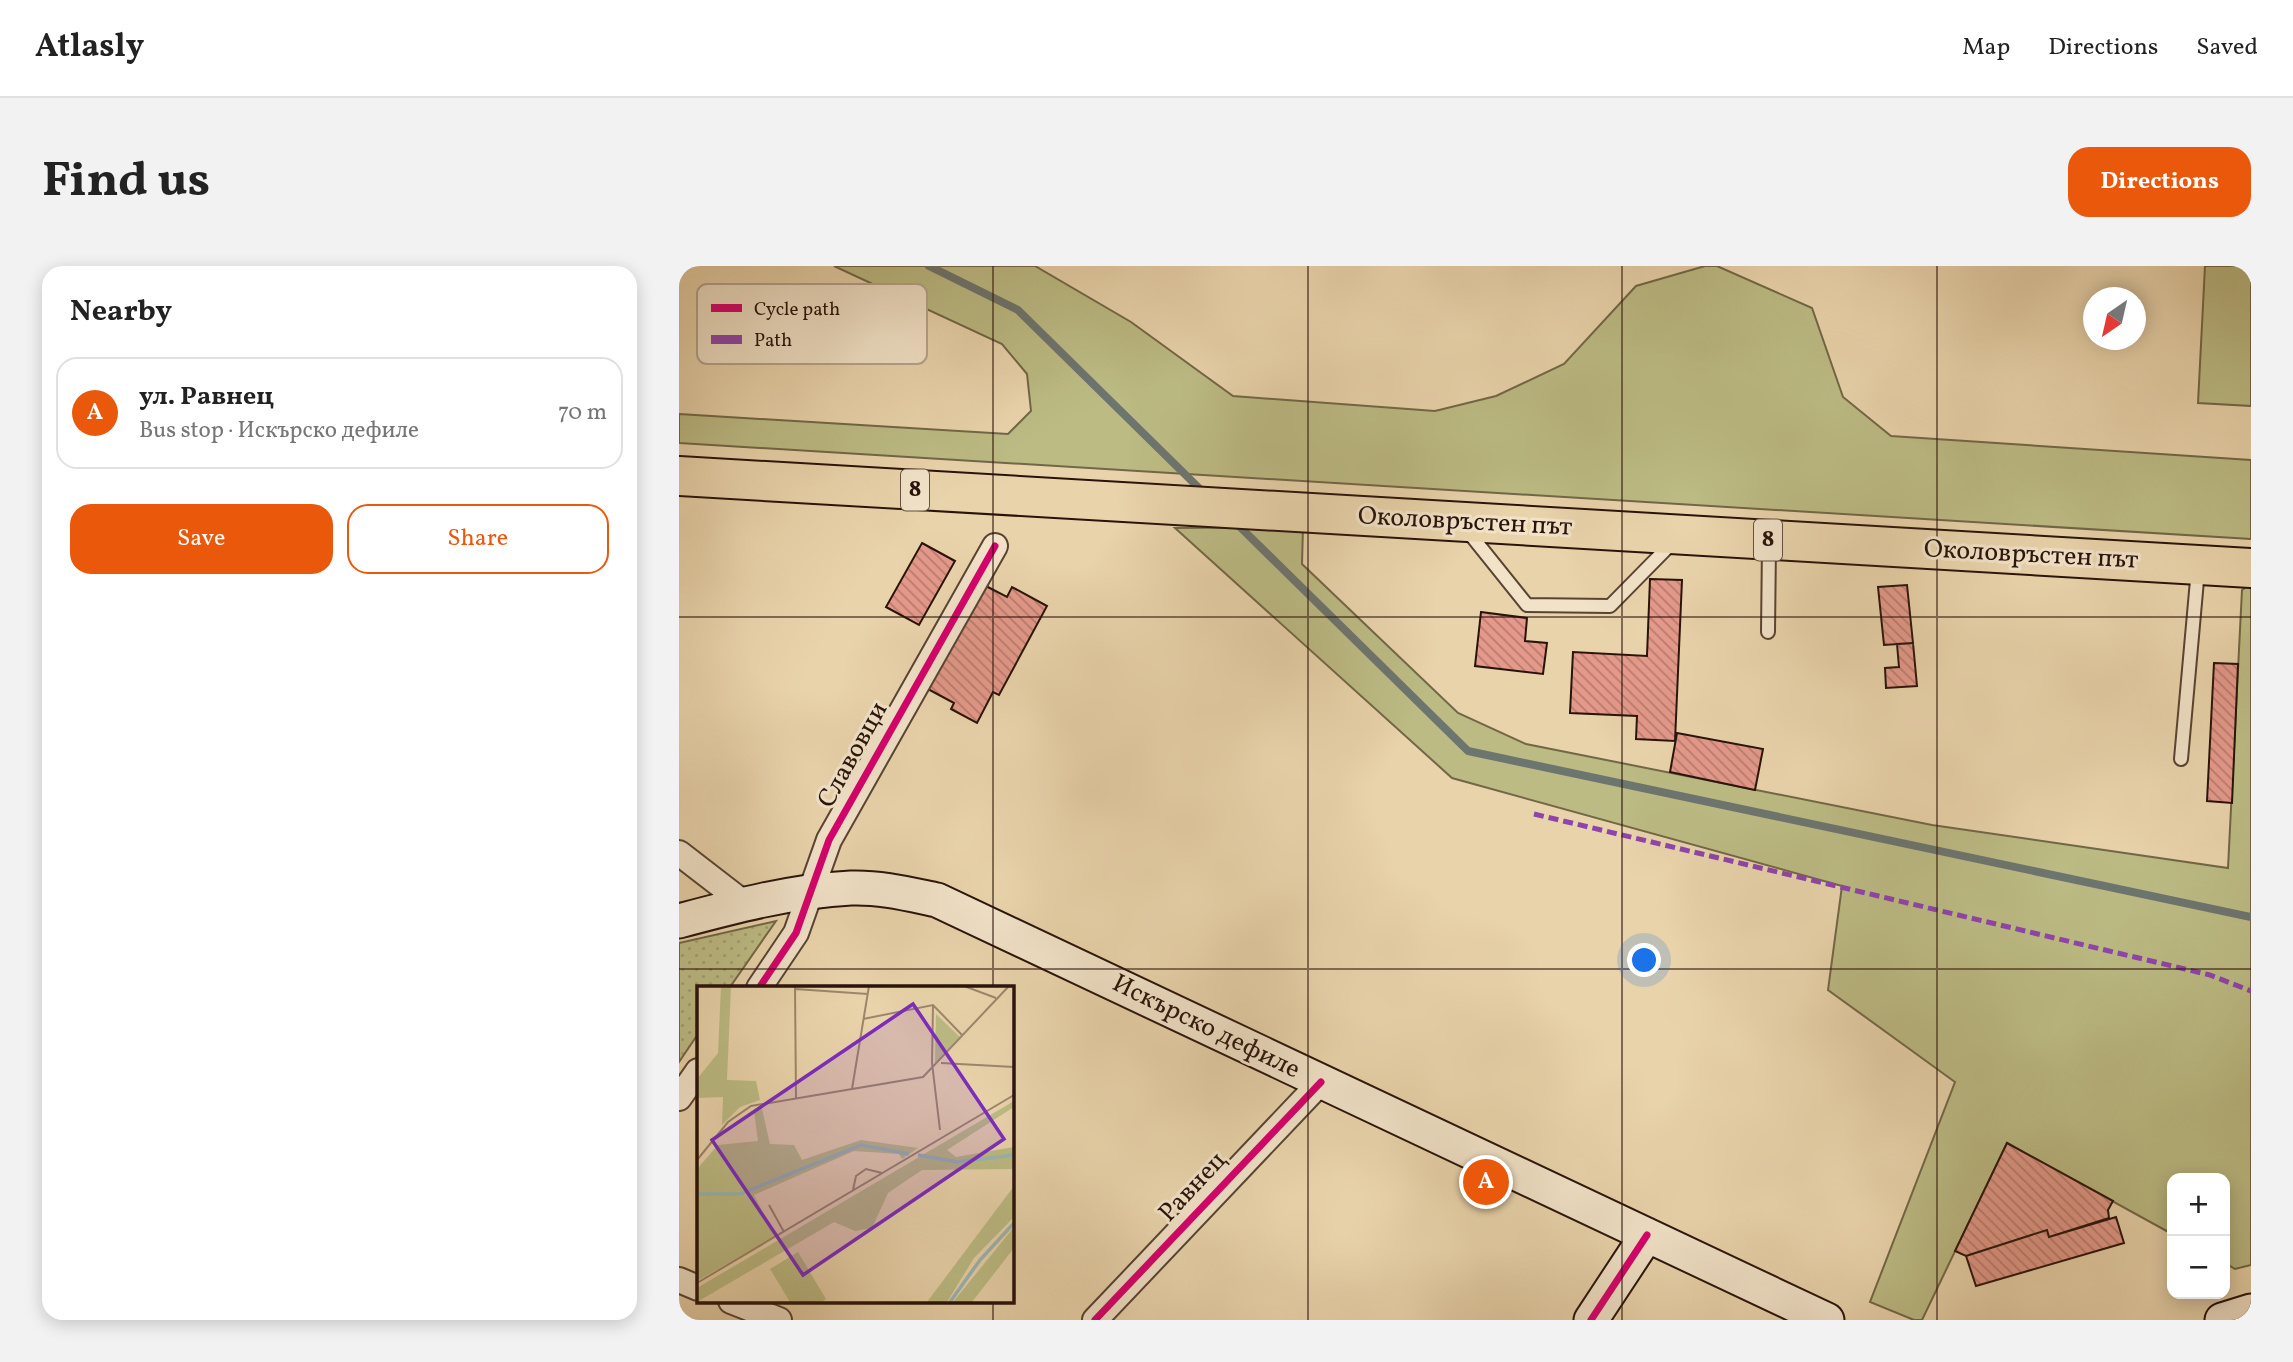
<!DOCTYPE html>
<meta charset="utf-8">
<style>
:root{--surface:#fff;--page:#f2f2f2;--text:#222;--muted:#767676;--line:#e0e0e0;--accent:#ea580c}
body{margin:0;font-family:Vollkorn,serif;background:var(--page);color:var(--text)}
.controls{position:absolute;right:21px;bottom:21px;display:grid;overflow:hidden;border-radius:14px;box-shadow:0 4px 18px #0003}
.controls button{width:63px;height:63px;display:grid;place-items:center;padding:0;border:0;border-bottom:2px solid var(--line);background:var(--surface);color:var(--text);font:35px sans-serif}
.compass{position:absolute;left:1404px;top:21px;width:63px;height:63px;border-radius:50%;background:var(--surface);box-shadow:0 4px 18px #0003;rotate:214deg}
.you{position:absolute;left:966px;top:695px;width:24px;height:24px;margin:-18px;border:5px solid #fff;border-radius:50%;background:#1a73e8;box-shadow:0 0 0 10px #1a73e833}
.badge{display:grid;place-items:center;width:46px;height:46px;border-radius:50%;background:var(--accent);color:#fff;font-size:23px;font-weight:700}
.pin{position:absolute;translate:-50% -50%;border:4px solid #fff;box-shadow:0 2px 7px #0006}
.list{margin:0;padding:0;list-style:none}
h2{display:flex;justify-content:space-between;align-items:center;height:91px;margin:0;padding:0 28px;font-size:30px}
h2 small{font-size:23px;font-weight:400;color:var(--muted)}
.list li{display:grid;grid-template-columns:46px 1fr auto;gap:21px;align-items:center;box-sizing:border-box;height:112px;margin:0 14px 14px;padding:0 14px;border:2px solid var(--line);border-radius:21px}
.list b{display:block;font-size:26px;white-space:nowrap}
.list p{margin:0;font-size:23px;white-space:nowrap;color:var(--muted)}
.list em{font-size:23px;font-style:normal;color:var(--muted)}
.actions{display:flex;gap:14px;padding:21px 28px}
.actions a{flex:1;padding:16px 0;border:2px solid var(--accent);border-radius:21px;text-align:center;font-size:24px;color:var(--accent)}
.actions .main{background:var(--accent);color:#fff}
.map{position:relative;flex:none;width:1572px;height:1054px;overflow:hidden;border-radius:21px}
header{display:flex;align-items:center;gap:42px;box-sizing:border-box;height:98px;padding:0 35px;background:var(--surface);border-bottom:2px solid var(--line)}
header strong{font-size:33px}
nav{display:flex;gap:38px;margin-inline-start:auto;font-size:24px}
.intro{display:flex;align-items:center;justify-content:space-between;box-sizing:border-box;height:168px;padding:0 42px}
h1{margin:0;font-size:49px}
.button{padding:18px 32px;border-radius:21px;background:var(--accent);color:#fff;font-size:24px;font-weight:700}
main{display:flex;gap:42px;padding:0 42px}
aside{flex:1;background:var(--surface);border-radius:21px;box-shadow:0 4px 18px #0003}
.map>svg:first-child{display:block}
.grass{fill:#bcbb84;stroke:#726747;stroke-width:2}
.park{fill:url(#park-dots);stroke:#726747;stroke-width:2}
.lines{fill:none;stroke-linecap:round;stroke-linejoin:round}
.stream{stroke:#6d756f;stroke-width:8}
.building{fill:url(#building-back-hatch);stroke:#29130a;stroke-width:2}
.lane-casing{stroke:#594332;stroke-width:16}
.street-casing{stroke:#594332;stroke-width:28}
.secondary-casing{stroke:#29130a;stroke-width:37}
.primary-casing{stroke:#29130a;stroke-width:42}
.lane{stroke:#f1e2c8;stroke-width:12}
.street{stroke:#f1e2c8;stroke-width:24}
.secondary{stroke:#f1e2c8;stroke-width:33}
.primary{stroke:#e9d3ab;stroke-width:38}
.quiet{stroke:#8e44ad;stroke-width:5;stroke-dasharray:10 5;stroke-linecap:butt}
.cycleway-casing{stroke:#f1e2c8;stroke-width:11}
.cycleway{stroke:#d6006c;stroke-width:7}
.grid{fill:none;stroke:#29130a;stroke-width:2;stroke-opacity:0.55}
.labels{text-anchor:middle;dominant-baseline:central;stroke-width:6;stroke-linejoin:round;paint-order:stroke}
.shield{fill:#f1e2c8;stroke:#655143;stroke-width:2}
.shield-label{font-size:24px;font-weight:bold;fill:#29130a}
.street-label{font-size:26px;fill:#29130a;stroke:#f1e2c8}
.inset-river{fill:none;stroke:#9bb6b3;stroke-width:3.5}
.inset-road{fill:none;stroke:#9c866b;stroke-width:2}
.view{fill:#7b2cbf;fill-opacity:0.15;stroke:#7b2cbf;stroke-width:3.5}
.inset-edge{fill:none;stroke:#29130a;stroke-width:3.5}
.key{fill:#f1e2c8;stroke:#b5a48f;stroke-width:2}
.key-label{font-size:19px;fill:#29130a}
</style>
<header>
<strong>Atlasly</strong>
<nav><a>Map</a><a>Directions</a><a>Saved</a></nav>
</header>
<div class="intro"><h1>Find us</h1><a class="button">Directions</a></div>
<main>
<aside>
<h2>Nearby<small></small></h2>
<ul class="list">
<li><span class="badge">A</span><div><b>ул. Равнец</b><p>Bus stop · Искърско дефиле</p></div><em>70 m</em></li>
</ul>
<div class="actions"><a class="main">Save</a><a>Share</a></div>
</aside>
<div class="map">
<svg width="1572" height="1054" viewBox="0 0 1572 1054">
<defs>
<pattern id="park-dots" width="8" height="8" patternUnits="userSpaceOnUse" patternTransform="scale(1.75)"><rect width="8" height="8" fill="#bcbb84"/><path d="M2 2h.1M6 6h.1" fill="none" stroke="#a2a071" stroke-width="1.8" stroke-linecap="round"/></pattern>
<pattern id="building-back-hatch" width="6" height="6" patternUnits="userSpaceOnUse" patternTransform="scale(1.75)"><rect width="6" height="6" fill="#e4998a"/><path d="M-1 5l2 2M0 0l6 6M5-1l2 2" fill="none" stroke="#b97c6f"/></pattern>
</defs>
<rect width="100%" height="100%" fill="#e9d3ab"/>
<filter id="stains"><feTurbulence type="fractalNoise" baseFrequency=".00286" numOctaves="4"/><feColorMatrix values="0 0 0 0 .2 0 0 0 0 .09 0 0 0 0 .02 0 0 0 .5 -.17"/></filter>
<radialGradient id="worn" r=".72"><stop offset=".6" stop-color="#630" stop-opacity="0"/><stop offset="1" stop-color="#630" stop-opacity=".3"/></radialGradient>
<!-- grass -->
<path class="grass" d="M155,0H356L452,56L554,130L756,145L817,130L885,98L957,20L1026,0H1038L1133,42L1164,131L1212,170L1572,194V273L0,177V148L329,168L352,145L348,108L323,78Z
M1526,0H1572V140L1519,137Z
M624,261L623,298L779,447L847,478L1253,559L1549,602L1563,324L1572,318V999L1556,1003L1546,997V912H1493V968L1328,877L1243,1054H1235L1191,1036L1276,816L1149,724L1163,620L773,512L496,262Z"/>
<!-- park -->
<path class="park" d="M97,655L51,721L19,722V768L0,796V677Z"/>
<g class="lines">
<!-- stream -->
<path class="stream" d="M250,0L339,44L526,228
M556,256L789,485L1572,651"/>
</g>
<!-- building -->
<path class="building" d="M243,277L276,295L240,359L207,341Z
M971,313L1003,314L996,475L957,473L958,450L891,447L894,386L968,390Z
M303,318L328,331L333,321L368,340L320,429L314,426L298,457L272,443L275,437L247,422Z
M1228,319L1234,377L1205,379L1199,321Z
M802,346L848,352L846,375L868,377L864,408L796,400Z
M1234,377L1238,420L1207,422L1206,402L1220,401L1218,378Z
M1535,397L1559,398L1553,537L1528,535Z
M998,467L1084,483L1076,524L991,506Z
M1328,877L1434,935L1429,944L1430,952L1370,971L1368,964L1287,990L1276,985Z
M1437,951L1445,977L1297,1020L1287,990L1368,964L1370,971Z"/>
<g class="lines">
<!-- lane casing -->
<g class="lane-casing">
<path id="lane" d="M787,263L848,339L931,340L993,277
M1089,366L1090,279
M1502,493L1519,303"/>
</g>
<!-- street casing -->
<g class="street-casing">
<path id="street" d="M0,587L66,638
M80,722L117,667L150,574L316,280
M0,832L19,805
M0,1014L19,1022
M52,1035L100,1054
M416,1054L642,816"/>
</g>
<!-- secondary casing -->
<g class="secondary-casing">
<path id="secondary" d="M0,655C56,640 113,625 172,622C201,621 229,628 258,634L1148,1054
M912,1054L968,969
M1543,1054L1572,1045"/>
</g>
<!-- primary casing -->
<g class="primary-casing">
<path id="primary" d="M0,210L1572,302"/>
</g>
<!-- lane -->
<use href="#lane" class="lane"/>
<!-- street -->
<use href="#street" class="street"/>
<!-- secondary -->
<use href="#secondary" class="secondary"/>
<!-- primary -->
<use href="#primary" class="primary"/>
<!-- quiet -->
<path class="quiet" d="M855,548L1531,709L1572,725"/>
<!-- cycleway casing -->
<g class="cycleway-casing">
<path id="cycleway" d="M80,722L117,667L150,574L316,280
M416,1054L642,816
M912,1054L968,969"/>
</g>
<!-- cycleway -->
<use href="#cycleway" class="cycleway"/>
</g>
<!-- grid -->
<path class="grid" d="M314,0V722M629,0V1054M943,0V1054M1258,0V1054M0,351H1572M0,703H1572M314,1035V1054"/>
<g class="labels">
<!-- shield labels -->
<g class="shield">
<rect x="222" y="203.5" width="28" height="41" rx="5"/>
<rect x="1075" y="253.5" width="28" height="41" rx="5"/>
</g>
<g class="shield-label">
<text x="236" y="224">8</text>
<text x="1089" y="274">8</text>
</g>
<!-- street labels -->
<g class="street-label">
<text transform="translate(786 256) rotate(3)">Околовръстен път</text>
<text transform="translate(1352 289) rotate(3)">Околовръстен път</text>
<text transform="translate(174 489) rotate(-61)">Славовци</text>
<text transform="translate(527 761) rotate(26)">Искърско дефиле</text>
<text transform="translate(514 921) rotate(-47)">Равнец</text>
</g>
</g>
<!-- overview -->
<g transform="translate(18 720)">
<rect width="317" height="317" fill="#e9d3ab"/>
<path d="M24,0H34L30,94L59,95L63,114L43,121L25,139L26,111L0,112V93L21,67ZM317,115V121L250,164L259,171L317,161V183L225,184L191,207L175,242L158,245L137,236L0,316V302ZM65,123L73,158L97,159L105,174L164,154L221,162L205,173L202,168L157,165L57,209L78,250L0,295V183L21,159L61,155L57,125ZM317,200V231L277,272L250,316H230ZM317,241V262L275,316H256ZM101,266L129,313L125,316H93L73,283Z" fill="#bcbb84"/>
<path d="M239,28L263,51L238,77Z" fill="#bcbb84"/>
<path class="inset-river" d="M221,169L260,176L317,169M0,208H43L164,159L212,168M253,316L283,274L317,237"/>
<path class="inset-road" d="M98,0L99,112M267,0L299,12M98,3L171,8M236,19L235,77L243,144M166,33L236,19L266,50M244,77L317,81M155,103L172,0M0,174L31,136L54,120L226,91L312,0M156,204L159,190L169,183L185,187M72,219L87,246M0,297L317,109"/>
<path class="view" d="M216,18L307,153L106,289L15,154Z"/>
<rect width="317" height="317" class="inset-edge"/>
</g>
<!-- legend -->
<rect x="18" y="18" width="230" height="80" rx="10" class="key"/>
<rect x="32" y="38" width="31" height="8" fill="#d6006c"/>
<rect x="32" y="69" width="31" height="9" fill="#8e44ad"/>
<g class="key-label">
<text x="75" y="49">Cycle path</text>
<text x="75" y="80">Path</text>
</g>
<rect width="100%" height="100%" filter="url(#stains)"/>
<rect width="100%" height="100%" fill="url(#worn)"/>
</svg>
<div class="controls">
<button>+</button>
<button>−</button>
</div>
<svg class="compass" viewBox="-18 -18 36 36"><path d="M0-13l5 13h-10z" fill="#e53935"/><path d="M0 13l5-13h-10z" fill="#767676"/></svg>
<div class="you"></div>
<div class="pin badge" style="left:807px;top:916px">A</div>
</div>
</main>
